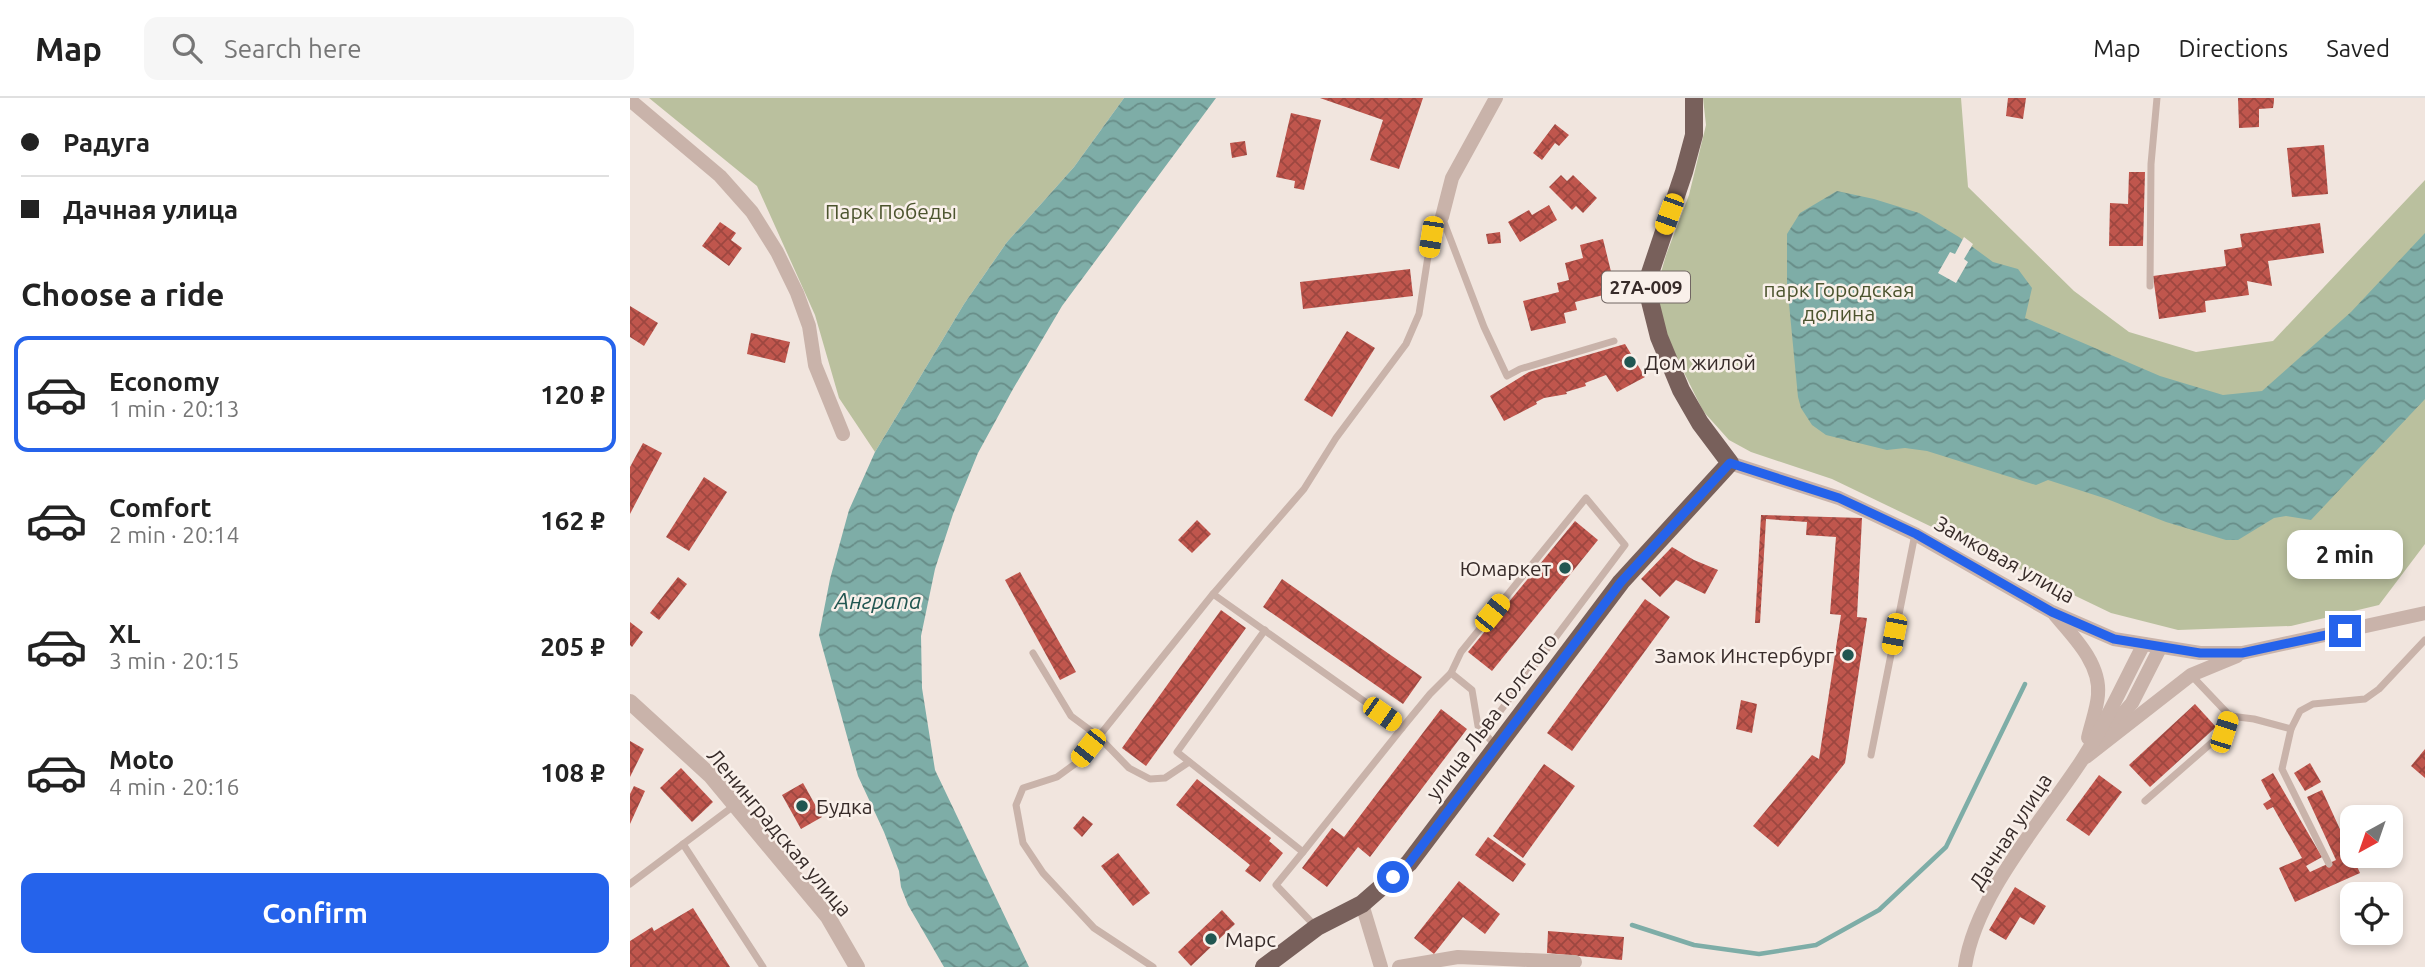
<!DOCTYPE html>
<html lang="en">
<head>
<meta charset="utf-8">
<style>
	:root { --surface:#fff; --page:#f6f6f6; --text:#222; --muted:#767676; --line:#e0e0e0; --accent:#2563eb }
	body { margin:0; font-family:Ubuntu,sans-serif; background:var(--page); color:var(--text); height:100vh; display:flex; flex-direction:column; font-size:26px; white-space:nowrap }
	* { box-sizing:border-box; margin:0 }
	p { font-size:23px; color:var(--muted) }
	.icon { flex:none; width:38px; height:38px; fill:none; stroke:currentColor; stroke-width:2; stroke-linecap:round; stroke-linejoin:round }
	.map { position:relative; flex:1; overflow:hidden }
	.sheet { display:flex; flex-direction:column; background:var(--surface); width:630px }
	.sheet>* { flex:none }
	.hud { display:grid; align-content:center; height:154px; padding:0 21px; background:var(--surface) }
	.needle { width:46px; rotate:220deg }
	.controls { position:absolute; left:1710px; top:707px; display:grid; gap:14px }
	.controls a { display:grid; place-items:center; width:63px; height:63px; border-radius:14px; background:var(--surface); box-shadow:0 4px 10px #0003; font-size:35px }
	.end { position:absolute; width:32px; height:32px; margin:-16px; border:9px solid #2563eb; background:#fff; box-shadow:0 0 0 4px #fff }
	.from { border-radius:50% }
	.bubble { position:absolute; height:49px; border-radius:14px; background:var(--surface); box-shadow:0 4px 10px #0003; font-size:23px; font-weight:600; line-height:49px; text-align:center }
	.car { position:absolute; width:21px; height:42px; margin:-21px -10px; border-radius:9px; box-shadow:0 0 5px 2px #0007; background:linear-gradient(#f5c518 24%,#345 0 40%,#f5c518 0 76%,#345 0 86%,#f5c518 0) }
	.hud b { display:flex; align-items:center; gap:24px; height:66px; font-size:26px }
	.hud b+b { border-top:2px solid var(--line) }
	.hud i { width:18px; height:18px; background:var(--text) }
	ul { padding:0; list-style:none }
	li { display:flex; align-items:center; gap:21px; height:116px; margin:0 14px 10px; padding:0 7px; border:4px solid transparent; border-radius:14px }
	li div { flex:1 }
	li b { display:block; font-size:26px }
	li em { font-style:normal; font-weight:600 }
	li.active { border-color:var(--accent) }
	li>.icon { width:63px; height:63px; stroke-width:1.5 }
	h2 { padding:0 21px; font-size:32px; line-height:84px }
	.primary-button { display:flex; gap:14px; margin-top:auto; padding:14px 21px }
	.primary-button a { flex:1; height:80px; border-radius:14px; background:var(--accent); color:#fff; font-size:28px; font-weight:600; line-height:80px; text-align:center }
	header { display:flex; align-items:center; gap:42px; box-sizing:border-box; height:98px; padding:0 35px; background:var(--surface); border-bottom:2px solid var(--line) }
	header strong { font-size:33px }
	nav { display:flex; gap:38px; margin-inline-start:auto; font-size:24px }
	.search { width:490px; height:63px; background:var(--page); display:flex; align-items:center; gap:18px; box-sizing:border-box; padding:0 24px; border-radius:14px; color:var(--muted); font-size:26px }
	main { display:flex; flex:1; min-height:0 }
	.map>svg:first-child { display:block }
</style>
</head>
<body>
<header>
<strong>Map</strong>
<div class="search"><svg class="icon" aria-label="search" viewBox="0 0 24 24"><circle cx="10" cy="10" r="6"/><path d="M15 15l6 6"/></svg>Search here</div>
<nav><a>Map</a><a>Directions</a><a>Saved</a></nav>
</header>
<main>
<section class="sheet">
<div class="hud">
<b><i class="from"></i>Радуга</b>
<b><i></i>Дачная улица</b>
</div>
<h2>Choose a ride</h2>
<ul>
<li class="active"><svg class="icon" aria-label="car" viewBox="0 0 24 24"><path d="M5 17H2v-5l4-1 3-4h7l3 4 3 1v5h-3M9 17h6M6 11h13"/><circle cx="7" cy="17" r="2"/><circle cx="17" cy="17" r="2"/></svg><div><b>Economy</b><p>1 min · 20:13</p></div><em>120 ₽</em></li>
<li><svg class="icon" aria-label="car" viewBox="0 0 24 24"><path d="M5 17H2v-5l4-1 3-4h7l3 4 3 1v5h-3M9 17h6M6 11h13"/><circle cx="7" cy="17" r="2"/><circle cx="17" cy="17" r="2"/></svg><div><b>Comfort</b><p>2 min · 20:14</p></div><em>162 ₽</em></li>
<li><svg class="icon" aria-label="car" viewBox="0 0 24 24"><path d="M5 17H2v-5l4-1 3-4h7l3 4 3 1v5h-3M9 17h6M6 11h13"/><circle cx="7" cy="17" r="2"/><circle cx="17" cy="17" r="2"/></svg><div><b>XL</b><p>3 min · 20:15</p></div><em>205 ₽</em></li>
<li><svg class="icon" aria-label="car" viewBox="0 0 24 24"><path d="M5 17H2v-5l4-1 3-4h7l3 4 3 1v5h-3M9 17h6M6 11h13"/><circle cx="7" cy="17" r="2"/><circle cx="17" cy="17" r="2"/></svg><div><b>Moto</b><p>4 min · 20:16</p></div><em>108 ₽</em></li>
</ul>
<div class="primary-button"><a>Confirm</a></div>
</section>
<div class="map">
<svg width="1795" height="869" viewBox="0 0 1795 869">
	<defs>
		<pattern id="water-waves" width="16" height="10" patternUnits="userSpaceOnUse" patternTransform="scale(1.75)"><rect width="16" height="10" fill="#7eada7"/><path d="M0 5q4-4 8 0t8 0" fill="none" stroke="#688d88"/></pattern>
		<pattern id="building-cross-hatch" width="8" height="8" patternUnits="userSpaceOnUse" patternTransform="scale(1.75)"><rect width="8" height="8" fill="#c0564d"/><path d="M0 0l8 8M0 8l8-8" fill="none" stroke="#9d4740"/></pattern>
	</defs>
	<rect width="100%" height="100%" fill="#f1e5de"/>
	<!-- green -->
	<g fill="#bac09e">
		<polygon points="19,0 494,0 444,69 377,144 334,206 245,354 209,300 185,217 127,88"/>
		<polygon points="1073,0 1331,0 1338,89 1444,193 1499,234 1566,254 1643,243 1795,82 1795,446 1749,507 1661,528 1548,532 1481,515 1202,381 1121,354 1099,342 1073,313 1037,240 1025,196 1036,157 1059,97 1076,27"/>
	</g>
	<!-- water -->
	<g fill="url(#water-waves)">
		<polygon points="494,0 586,0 432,208 383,291 348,355 323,416 305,471 291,538 292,590 305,672 399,869 314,869 278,807 271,789 269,773 254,734 228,678 189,537 200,481 219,412 245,354 334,206 377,144 444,69"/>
		<polygon points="1207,93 1244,101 1289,115 1329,139 1363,164 1388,171 1402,190 1395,220 1530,278 1593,297 1632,293 1721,214 1795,135 1795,301 1681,422 1656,418 1644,420 1608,442 1596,442 1536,424 1477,401 1418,382 1406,387 1297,353 1275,350 1257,352 1196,337 1182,327 1171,310 1168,299 1157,185 1157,136 1170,115"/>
	</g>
	<!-- pier -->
	<polygon fill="#f1e5de" points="1334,139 1343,146 1334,161 1338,164 1326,185 1308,175 1320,154 1325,156"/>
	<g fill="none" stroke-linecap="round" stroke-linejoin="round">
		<!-- stream -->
		<polyline stroke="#7eada7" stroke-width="4.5" points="1002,827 1064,847 1129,856 1186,847 1249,812 1316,749 1395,586"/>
	</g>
	<!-- building -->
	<g fill="url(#building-cross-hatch)">
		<polygon points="690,0 793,0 769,71 740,62 753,22"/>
		<polygon points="1378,0 1396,0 1393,21 1376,18"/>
		<polygon points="1608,0 1644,0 1644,3 1643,10 1629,11 1629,29 1609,30"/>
		<polygon points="661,15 691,22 674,92 664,90 665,83 646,79"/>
		<polygon points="925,26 939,37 929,48 925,45 912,62 903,55"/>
		<polygon points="615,43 617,57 602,60 600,45"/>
		<polygon points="1694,47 1698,96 1662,99 1657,50"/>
		<polygon points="1499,74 1515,74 1513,148 1479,148 1480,105 1498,106"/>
		<polygon points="931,77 937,83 943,77 967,100 953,115 946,108 942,112 919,89"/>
		<polygon points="919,107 927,122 890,144 878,124 899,112 902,117"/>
		<polygon points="90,124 106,135 101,142 112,150 99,168 72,148"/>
		<polygon points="1690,125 1694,155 1638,163 1642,188 1617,183 1619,197 1575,203 1576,214 1529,221 1523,178 1596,168 1594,152 1612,149 1610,136"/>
		<polygon points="870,134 871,145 858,146 856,136"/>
		<polygon points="973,141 986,194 945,204 947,212 934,215 936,225 901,233 893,203 929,194 927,185 939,182 935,165 953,160 950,147"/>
		<polygon points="780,171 783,198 673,211 670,184"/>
		<polygon points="0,208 28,225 14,248 0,239"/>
		<polygon points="717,233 745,250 702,319 674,302"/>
		<polygon points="121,235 160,244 155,265 117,256"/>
		<polygon points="995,246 1015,279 987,294 976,277 955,285 956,288 936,294 937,296 914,300 906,304 907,306 874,323 860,298 899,274"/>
		<polygon points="13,345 32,355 0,416 0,369"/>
		<polygon points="74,379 97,394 59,453 36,439"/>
		<polygon points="1131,417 1232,420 1227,519 1237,520 1215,665 1148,749 1123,728 1182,657 1189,661 1211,517 1200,516 1206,439 1176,437 1177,424 1136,421 1130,525 1125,525"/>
		<polygon points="567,422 581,436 562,455 548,442"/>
		<polygon points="945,423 968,442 862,573 838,554"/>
		<polygon points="1042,449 1064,462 1088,472 1075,496 1046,482 1030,499 1011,481"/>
		<polygon points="390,474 446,574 430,582 375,482"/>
		<polygon points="48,479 57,486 29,522 20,515"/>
		<polygon points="652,481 792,579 773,606 633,509"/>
		<polygon points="1015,501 1040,519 942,653 917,635"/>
		<polygon points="591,512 616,530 516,668 492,650"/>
		<polygon points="0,524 13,534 2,549 0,547"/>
		<polygon points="1111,602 1127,606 1122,635 1106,631"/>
		<polygon points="1565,606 1586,629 1520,689 1499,667"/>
		<polygon points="811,611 837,631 740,759 728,749 697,789 672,770 702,730 714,739"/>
		<polygon points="0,643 14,651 0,679"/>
		<polygon points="1795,651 1795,680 1781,668"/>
		<polygon points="1680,665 1691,684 1675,693 1664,675"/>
		<polygon points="914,666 945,688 893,760 863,738"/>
		<polygon points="51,670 83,704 62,724 30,690"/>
		<polygon points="1643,675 1692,759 1676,768 1680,774 1706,762 1677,699 1692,692 1730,775 1665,804 1649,770 1672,760 1643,709 1637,712 1633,706 1641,701 1631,682"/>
		<polygon points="1469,677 1492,694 1459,738 1436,722"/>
		<polygon points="567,681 641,740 639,743 653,755 630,784 615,773 620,767 546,707"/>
		<polygon points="173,685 192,719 171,731 152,697"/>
		<polygon points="4,688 15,693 0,726 0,696"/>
		<polygon points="453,718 463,726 452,739 443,730"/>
		<polygon points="858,739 896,766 883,784 845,757"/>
		<polygon points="488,755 520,795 503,808 471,768"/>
		<polygon points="829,783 870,816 855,836 833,819 804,856 784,840"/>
		<polygon points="1385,789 1416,808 1404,827 1390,819 1376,842 1359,832"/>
		<polygon points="63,810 100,869 0,869 0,843 22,829 24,833"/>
		<polygon points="592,812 605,826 561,868 548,854"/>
		<polygon points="918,833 994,839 992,862 917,855"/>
	</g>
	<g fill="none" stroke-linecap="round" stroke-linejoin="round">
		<!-- service -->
		<g stroke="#c9b3aa" stroke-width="7">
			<polyline points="812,119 854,229 877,278 890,271 984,243"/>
			<polyline points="1520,188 1521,66 1527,0"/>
			<polyline points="583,496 772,630 800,596 821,575 842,592 848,628 865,647"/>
			<polyline points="635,532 547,654 673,754 772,630"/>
			<polyline points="403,555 441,618 468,638 499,670 520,681 535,680 559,664"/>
			<polyline points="821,575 831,554 956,400 995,447 853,636"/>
			<polyline points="1561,577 1600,618 1624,621 1661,631"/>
			<polyline points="1241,657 1285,436"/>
			<polyline points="1515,703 1594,634 1600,618"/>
			<polyline points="53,746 133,869"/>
			<polyline points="673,754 646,787 686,829"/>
			<polyline points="1699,766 1652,671 1661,631 1670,613 1683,606 1735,601 1749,591 1795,542"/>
			<polyline points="0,786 105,707"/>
			<polyline points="523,869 464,830 413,775 393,745 386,707 393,690 427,679 449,663 583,496 674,391 706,340 776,246 789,216 801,139 812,119"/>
		</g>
		<!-- minor -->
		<g stroke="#c9b3aa" stroke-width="14">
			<polyline points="0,2 90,78 122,114 147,154 167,195 179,228 185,267 213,336"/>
			<polyline points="812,119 822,80 866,0"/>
			<polyline points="1100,365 1209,400 1285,436 1422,514 1484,541 1570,555 1612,555 1795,515"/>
			<path d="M1425 517C1444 539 1471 566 1468 597 1467 611 1461 626 1458 640"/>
			<polyline points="1474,637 1502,605 1530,550"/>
			<polyline points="1456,659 1561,577 1607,558"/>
			<polyline points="732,806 751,869"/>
			<polyline points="769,869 828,859 945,864"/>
			<path d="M1335 869C1345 798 1411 724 1450 665 1475 628 1493 585 1514 546"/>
		</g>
		<!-- tertiary -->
		<polyline stroke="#c9b3aa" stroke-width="16" points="0,604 80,677 198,819 227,869"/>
		<!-- primary -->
		<polyline stroke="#78605b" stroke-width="18" points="634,869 687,829 732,806 779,765 991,484 1100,365 1070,325 1051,292 1029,239 1016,187 1054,74 1064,37 1064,0"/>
	</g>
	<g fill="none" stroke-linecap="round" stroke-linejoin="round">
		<!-- route -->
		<polyline stroke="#2563eb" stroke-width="9" points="763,779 779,765 991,484 1100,365 1209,400 1286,436 1422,514 1484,541 1570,555 1612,555 1715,533"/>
	</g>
	<!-- markers -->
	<g fill="#215651" stroke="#f9f0ea" stroke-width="2.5">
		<circle cx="1000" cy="264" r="7"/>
		<circle cx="935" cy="470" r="7"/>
		<circle cx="1218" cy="557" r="7"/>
		<circle cx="172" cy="708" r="7"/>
		<circle cx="581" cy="841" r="7"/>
	</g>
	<g text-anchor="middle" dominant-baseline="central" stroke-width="5" stroke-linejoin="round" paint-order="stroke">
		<!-- shield labels -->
		<rect fill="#f9f0ea" stroke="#716663" stroke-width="2" x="972" y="173.5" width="88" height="31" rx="5"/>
		<g font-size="19" font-weight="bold" fill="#372b29">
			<text x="1016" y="189">27А-009</text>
		</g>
		<!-- park labels -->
		<g font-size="21" fill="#4c542e" stroke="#f9f0ea">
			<text x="261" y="113">Парк Победы</text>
			<text x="1209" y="191">парк Городская<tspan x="1209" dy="24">долина</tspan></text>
		</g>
		<!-- poi labels -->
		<g font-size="21" fill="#372b29" stroke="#f9f0ea" text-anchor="start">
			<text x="1014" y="264">Дом жилой</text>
			<text x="921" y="470" text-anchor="end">Юмаркет</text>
			<text x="1204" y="557" text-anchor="end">Замок Инстербург</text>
			<text x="186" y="708">Будка</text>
			<text x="595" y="841">Марс</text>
		</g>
		<!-- street labels -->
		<g font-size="21" fill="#372b29" stroke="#f9f0ea">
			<text transform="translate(1375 461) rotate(29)">Замковая улица</text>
			<text transform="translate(861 618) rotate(-53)">улица Льва Толстого</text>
			<text transform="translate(1380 733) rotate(-57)">Дачная улица</text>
			<text transform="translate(150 734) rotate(50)">Ленинградская улица</text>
		</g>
		<!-- water labels -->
		<g font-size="23" font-style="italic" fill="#215651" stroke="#f9f0ea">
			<text x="248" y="502">Анграпа</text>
		</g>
	</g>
</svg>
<div class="controls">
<a><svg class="needle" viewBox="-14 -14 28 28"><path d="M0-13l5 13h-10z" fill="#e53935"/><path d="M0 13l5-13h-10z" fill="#767676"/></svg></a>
<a><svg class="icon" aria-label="locate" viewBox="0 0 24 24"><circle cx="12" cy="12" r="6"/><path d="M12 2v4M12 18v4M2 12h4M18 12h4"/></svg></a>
</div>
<i class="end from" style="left:763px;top:779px"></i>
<i class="end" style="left:1715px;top:533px"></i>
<div class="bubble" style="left:1657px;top:432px;width:116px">2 min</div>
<i class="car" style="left:1039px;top:116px;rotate:200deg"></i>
<i class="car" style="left:801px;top:139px;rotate:189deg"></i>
<i class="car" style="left:862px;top:515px;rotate:39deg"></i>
<i class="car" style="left:1264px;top:536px;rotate:191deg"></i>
<i class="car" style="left:752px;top:616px;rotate:125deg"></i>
<i class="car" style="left:1594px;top:634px;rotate:18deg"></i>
<i class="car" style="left:458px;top:650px;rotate:218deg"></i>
</div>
</main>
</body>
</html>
